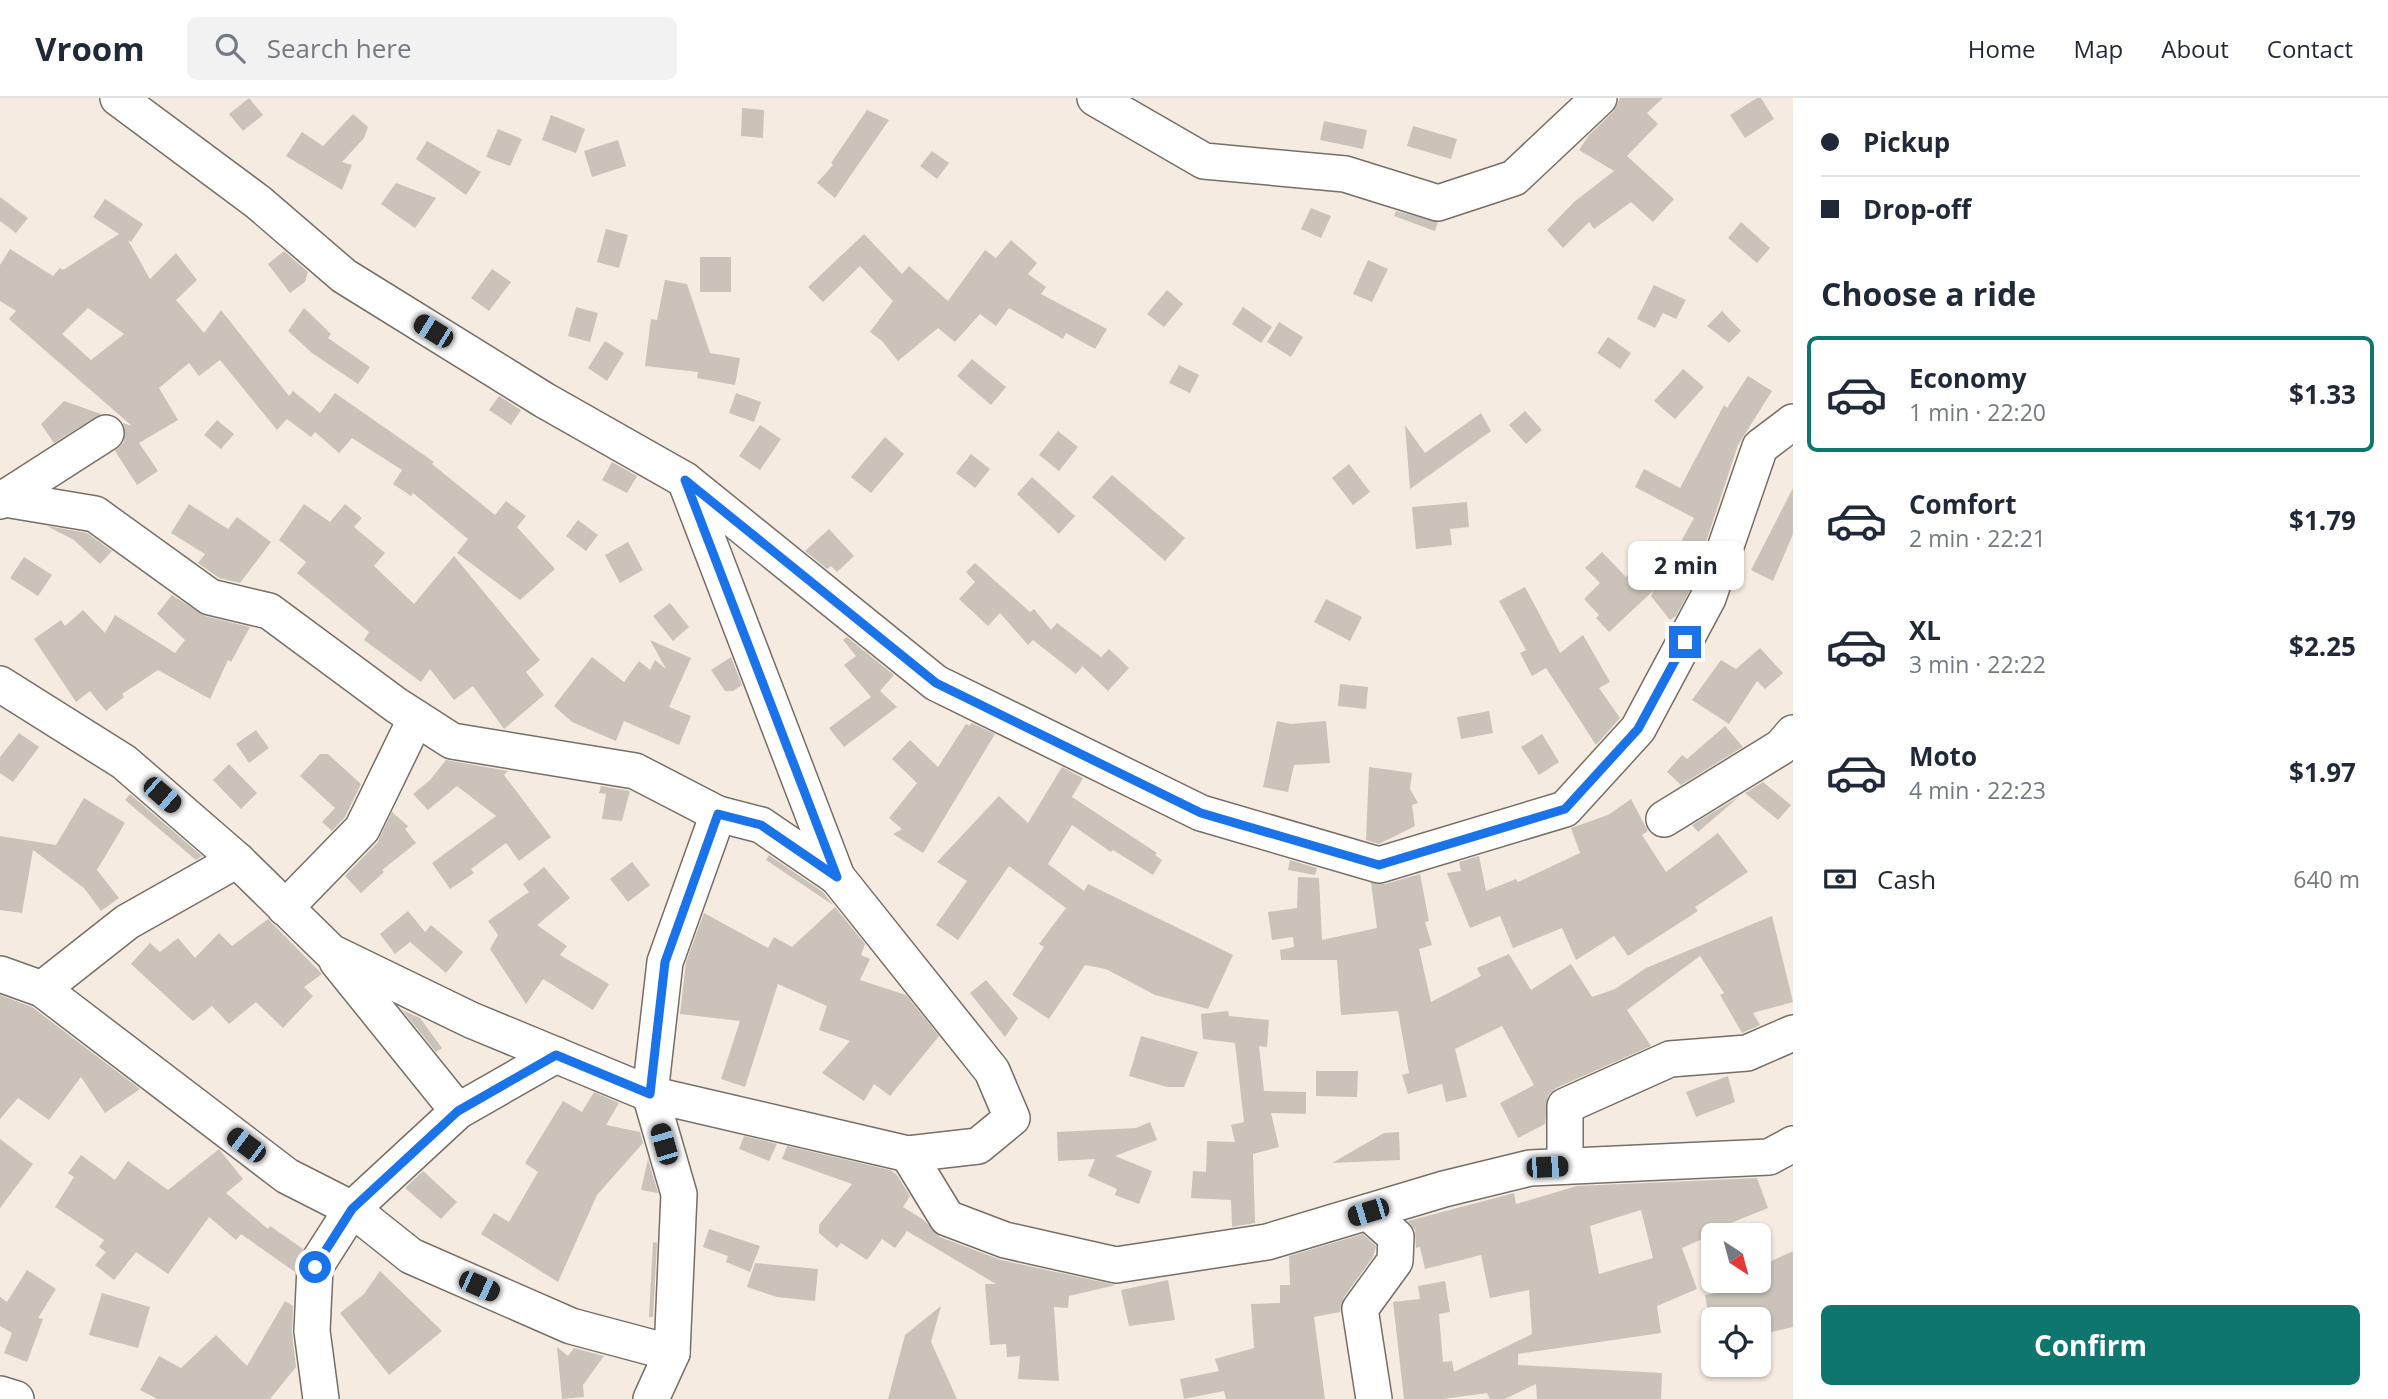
<!DOCTYPE html>
<html lang="en">
<head>
<meta charset="utf-8">
<style>
	:root { --surface:#fff; --page:#f2f2f3; --text:#1f2937; --muted:#747a83; --line:#e0e1e3; --accent:#0f766e }
	body { margin:0; font-family:"Open Sans",sans-serif; background:var(--page); color:var(--text); height:100vh; display:flex; flex-direction:column; font-size:26px; white-space:nowrap }
	* { box-sizing:border-box; margin:0 }
	p { font-size:23px; color:var(--muted) }
	.icon { flex:none; width:38px; height:38px; fill:none; stroke:currentColor; stroke-width:2; stroke-linecap:round; stroke-linejoin:round }
	.map { position:relative; flex:1; overflow:hidden }
	.drawer { display:flex; flex-direction:column; background:var(--surface); width:595px }
	.drawer>* { flex:none }
	.top-card { display:grid; align-content:center; height:154px; padding:0 28px; background:var(--surface) }
	.needle { width:46px; rotate:144deg }
	.controls { position:absolute; left:1701px; top:1125px; display:grid; gap:14px }
	.controls a { display:grid; place-items:center; width:70px; height:70px; border-radius:10px; background:var(--surface); box-shadow:0 2px 5px #0004; font-size:35px }
	.end { position:absolute; width:32px; height:32px; margin:-16px; border:9px solid #1a73e8; background:#fff; box-shadow:0 0 0 4px #fff }
	.from { border-radius:50% }
	.bubble { position:absolute; height:49px; border-radius:10px; background:var(--surface); box-shadow:0 2px 5px #0004; font-size:23px; font-weight:700; line-height:49px; text-align:center }
	.car { position:absolute; width:21px; height:42px; margin:-21px -10px; border-radius:9px; box-shadow:0 0 5px 2px #0007; background:linear-gradient(#222 24%,#8ab4d8 0 40%,#222 0 76%,#8ab4d8 0 86%,#222 0) }
	.top-card b { display:flex; align-items:center; gap:24px; height:66px; font-size:26px }
	.top-card b+b { border-top:2px solid var(--line) }
	.top-card i { width:18px; height:18px; background:var(--text) }
	ul { padding:0; list-style:none }
	li { display:flex; align-items:center; gap:21px; height:116px; margin:0 14px 10px; padding:0 14px; border:4px solid transparent; border-radius:10px }
	li div { flex:1 }
	li b { display:block; font-size:26px }
	li em { font-style:normal; font-weight:700 }
	li.selected { border-color:var(--accent) }
	li>.icon { width:63px; height:63px; stroke-width:1.5 }
	h2 { padding:0 28px; font-size:32px; line-height:84px }
	.pay { display:flex; align-items:center; gap:18px; height:77px; padding:0 28px; font-size:26px }
	.pay p { margin-inline-start:auto }
	.primary-button { display:flex; gap:14px; margin-top:auto; padding:14px 28px }
	.primary-button a { flex:1; height:80px; border-radius:10px; background:var(--accent); color:#fff; font-size:28px; font-weight:700; line-height:80px; text-align:center }
	header { display:flex; align-items:center; gap:42px; box-sizing:border-box; height:98px; padding:0 35px; background:var(--surface); border-bottom:2px solid var(--line) }
	header strong { font-size:33px }
	nav { display:flex; gap:38px; margin-inline-start:auto; font-size:24px }
	.search { width:490px; height:63px; background:var(--page); display:flex; align-items:center; gap:18px; box-sizing:border-box; padding:0 24px; border-radius:10px; color:var(--muted); font-size:26px }
	main { display:flex; flex:1; min-height:0 }
	.map>svg:first-child { display:block }
</style>
</head>
<body>
<header>
<strong>Vroom</strong>
<div class="search"><svg class="icon" aria-label="search" viewBox="0 0 24 24"><circle cx="10" cy="10" r="6"/><path d="M15 15l6 6"/></svg>Search here</div>
<nav><a>Home</a><a>Map</a><a>About</a><a>Contact</a></nav>
</header>
<main>
<div class="map">
<svg width="1793" height="1301" viewBox="0 0 1793 1301">
	<rect width="100%" height="100%" fill="#f5ebe1"/>
	<!-- building -->
	<g fill="#cbc3b9" fill-rule="evenodd">
		<polygon points="249,0 263,17 243,33 229,16"/>
		<polygon points="1620,0 1663,0 1647,15 1658,26 1627,58 1674,101 1653,124 1631,104 1594,131 1589,124 1563,150 1547,132 1574,104 1614,73 1579,52 1589,37 1613,14"/>
		<polygon points="1757,0 1761,0 1774,21 1745,40 1730,17"/>
		<polygon points="742,10 764,12 763,40 741,38"/>
		<polygon points="867,12 889,22 835,100 817,85 833,67 831,65"/>
		<polygon points="353,16 368,29 364,40 342,64 352,67 342,92 286,58 302,34 323,48"/>
		<polygon points="551,17 585,31 576,55 542,42"/>
		<polygon points="1324,23 1367,32 1363,51 1320,42"/>
		<polygon points="1413,28 1457,41 1451,61 1407,48"/>
		<polygon points="498,31 522,41 510,68 486,59"/>
		<polygon points="618,42 626,68 592,79 584,53"/>
		<polygon points="427,43 481,74 466,97 416,61"/>
		<polygon points="932,53 949,65 937,81 920,68"/>
		<polygon points="396,85 436,100 415,130 381,106"/>
		<polygon points="0,99 28,120 16,135 0,123"/>
		<path d="M105 101 143 126 131 144 128 142 150 181 176 155 197 182 176 202 204 235 221 212 289 298 293 293 320 315 335 295 434 364 432 366 495 417 506 403 526 418 517 429 555 471 520 502 457 455 468 441 413 395 411 398 393 386 402 372 352 340 339 355 315 334 311 339 287 321 277 332 220 262 199 278 189 265 159 290 178 322 139 345 158 373 137 387 115 353 124 344 123 325 132 328 9 221 16 213 0 203V167L10 151 53 178 60 170 63 172 119 136 93 119ZM88 210 124 236 91 262 62 236Z"/>
		<polygon points="1311,110 1331,118 1321,140 1301,131"/>
		<polygon points="1396,113 1438,124 1435,133 1394,118"/>
		<polygon points="1741,124 1770,150 1757,165 1728,140"/>
		<polygon points="606,131 628,137 619,170 597,164"/>
		<polygon points="864,136 902,176 909,168 948,203 985,152 996,160 1011,142 1037,165 1028,176 1046,189 1041,196 1107,231 1095,251 1066,235 1063,241 1009,210 996,228 980,216 955,244 938,230 898,263 882,243 870,234 893,203 860,168 823,204 808,189"/>
		<polygon points="284,153 308,174 305,184 290,195 268,166"/>
		<rect x="700" y="159" width="31" height="35"/>
		<polygon points="1368,162 1388,171 1372,204 1353,196"/>
		<polygon points="492,171 511,184 489,213 471,200"/>
		<polygon points="665,182 687,186 710,255 740,260 735,287 697,280 698,274 645,268 651,221 657,222"/>
		<polygon points="1654,187 1686,202 1676,221 1663,215 1655,230 1637,221"/>
		<polygon points="1167,192 1183,206 1164,229 1147,216"/>
		<polygon points="576,209 598,215 590,244 568,238"/>
		<polygon points="1243,209 1272,229 1261,245 1232,226"/>
		<polygon points="304,210 331,236 328,240 370,269 358,286 312,255 288,233"/>
		<polygon points="1722,213 1741,233 1729,245 1707,228"/>
		<polygon points="1279,224 1303,239 1291,259 1267,244"/>
		<polygon points="1608,239 1631,255 1620,271 1597,255"/>
		<polygon points="605,243 624,255 607,283 588,270"/>
		<polygon points="972,261 1006,289 991,307 957,278"/>
		<polygon points="1179,267 1199,277 1190,295 1169,285"/>
		<polygon points="1683,271 1704,289 1675,321 1654,303"/>
		<polygon points="1748,278 1772,293 1738,347 1690,492 1676,518 1670,522 1651,498 1654,492 1609,534 1596,520 1599,517 1584,501 1600,485 1585,470 1602,454 1626,479 1647,462 1661,480 1694,420 1635,389 1644,371 1680,390 1724,307 1727,310"/>
		<polygon points="736,295 761,304 754,324 729,315"/>
		<polygon points="499,298 521,312 511,327 489,312"/>
		<polygon points="64,303 101,316 54,345 41,326"/>
		<polygon points="1525,313 1542,332 1526,346 1509,327"/>
		<polygon points="1481,315 1491,333 1410,391 1405,327 1425,355"/>
		<polygon points="217,322 234,336 221,351 204,337"/>
		<polygon points="760,327 781,341 760,372 739,358"/>
		<polygon points="1058,333 1078,349 1059,373 1039,357"/>
		<polygon points="885,339 904,356 871,395 851,379"/>
		<polygon points="971,356 990,371 975,390 956,375"/>
		<polygon points="612,364 637,378 627,395 602,382"/>
		<polygon points="1349,366 1370,394 1353,407 1332,380"/>
		<polygon points="1112,377 1185,440 1165,463 1092,399"/>
		<polygon points="1032,379 1075,418 1059,436 1017,396"/>
		<polygon points="1793,390 1793,436 1773,483 1751,472"/>
		<polygon points="1467,404 1469,429 1450,431 1452,447 1416,451 1412,409"/>
		<polygon points="189,406 228,431 237,419 271,444 240,485 219,480 198,465 205,456 171,435"/>
		<polygon points="304,406 330,424 345,406 362,420 354,429 385,455 374,468 414,506 454,458 540,562 526,574 544,597 504,631 473,588 454,602 430,571 421,584 364,542 369,534 297,475 306,464 279,442"/>
		<polygon points="578,422 598,437 586,453 566,438"/>
		<polygon points="47,428 87,435 112,453 100,466 74,442"/>
		<polygon points="829,431 854,458 837,474 831,468 827,471 805,453"/>
		<polygon points="628,444 643,472 620,485 605,457"/>
		<polygon points="24,459 52,477 38,498 10,480"/>
		<polygon points="975,465 1030,514 1034,511 1051,532 1057,525 1101,559 1109,551 1129,570 1108,593 1081,567 1082,569 1076,576 1033,542 1028,547 1000,515 988,528 959,501 975,484 966,474"/>
		<polygon points="1525,489 1560,555 1583,537 1610,584 1599,590 1620,620 1596,647 1546,570 1532,578 1520,555 1526,552 1499,503"/>
		<polygon points="172,497 205,518 250,529 231,564 228,562 210,601 158,572 122,596 124,599 106,613 90,593 76,604 34,541 61,522 65,528 83,512 105,535 115,517 175,555 185,542 157,516"/>
		<polygon points="1326,501 1362,519 1350,543 1314,524"/>
		<polygon points="670,505 689,529 673,543 653,518"/>
		<polygon points="847,539 894,577 880,593 897,609 844,649 829,630 871,599 844,567 856,558 843,542"/>
		<polygon points="650,542 691,560 669,609 691,618 679,647 624,623 616,643 572,624 554,608 592,559 624,584 639,563 650,572 655,562 666,571"/>
		<polygon points="1760,550 1783,575 1765,591 1757,583 1729,626 1692,602 1721,562 1736,571"/>
		<polygon points="731,559 742,587 733,593 725,593 711,572"/>
		<polygon points="1340,586 1368,589 1366,611 1338,608"/>
		<polygon points="1489,613 1493,635 1461,641 1457,619"/>
		<polygon points="1277,623 1291,626 1326,623 1330,665 1294,667 1288,694 1263,689"/>
		<polygon points="972,625 995,636 923,755 893,736 902,731 889,720 917,685 892,661 910,642 938,669 966,626 969,628"/>
		<polygon points="1725,628 1743,649 1681,687 1667,674 1682,657 1687,661"/>
		<polygon points="256,632 269,650 249,665 236,646"/>
		<polygon points="19,635 39,649 13,684 0,675 0,659"/>
		<polygon points="1542,636 1559,664 1539,677 1521,649"/>
		<polygon points="320,656 328,656 361,686 345,719 332,733 322,724 335,710 300,678"/>
		<polygon points="446,662 508,673 504,677 551,739 519,763 506,745 471,771 474,775 450,791 432,765 496,718 457,688 428,712 413,696 430,682"/>
		<polygon points="229,666 257,695 241,711 213,682"/>
		<polygon points="1062,669 1083,680 1072,699 1157,755 1155,757 1162,762 1153,777 1113,752 1111,754 1072,727 1048,766 1084,793 1088,786 1233,857 1208,911 1155,897 1106,871 1085,867 1049,921 1012,897 1044,849 1039,846 1066,810 1009,768 958,842 936,827 967,783 937,764 999,698 1028,725"/>
		<polygon points="1369,669 1412,675 1410,691 1418,705 1412,707 1415,728 1379,746 1366,742"/>
		<polygon points="1763,684 1791,707 1778,722 1745,695"/>
		<polygon points="601,688 630,693 622,723 602,721 606,696 599,695"/>
		<polygon points="130,696 202,758 196,762 125,702"/>
		<polygon points="1740,698 1698,734 1692,727"/>
		<polygon points="84,700 125,725 97,772 119,800 101,813 84,790 33,752 22,815 0,812 0,738 56,747"/>
		<polygon points="1631,701 1648,733 1642,737 1666,774 1718,735 1748,774 1695,809 1698,813 1628,858 1614,838 1576,862 1562,830 1513,850 1500,818 1470,830 1447,775 1461,773 1459,764 1479,758 1486,793 1516,781 1518,784 1580,755 1571,730 1608,717"/>
		<polygon points="392,714 408,728 405,731 416,745 382,772 384,774 361,795 345,778 377,745"/>
		<polygon points="769,757 823,794 833,807 766,762"/>
		<polygon points="1290,762 1317,770 1315,777 1288,772"/>
		<polygon points="632,764 650,787 628,804 610,781"/>
		<polygon points="544,769 570,800 537,827 567,848 560,857 609,886 593,912 543,881 526,906 490,851 498,837 488,823 529,794 523,786"/>
		<polygon points="1420,776 1429,823 1425,824 1432,847 1419,851 1431,904 1481,878 1477,870 1509,856 1531,892 1571,866 1592,899 1615,891 1646,870 1772,818 1793,904 1753,915 1760,927 1742,935 1720,897 1724,895 1700,858 1627,912 1651,948 1556,990 1548,998 1545,1026 1518,1040 1500,1005 1534,987 1502,928 1455,951 1467,999 1446,1004 1442,986 1408,996 1402,977 1409,975 1398,913 1341,917 1337,862 1281,862 1280,852 1294,849 1293,839 1272,842 1268,814 1297,810 1298,779 1319,780 1322,842 1377,830 1371,785 1385,786"/>
		<polygon points="835,809 865,846 861,857 870,861 860,882 906,897 939,938 890,998 874,986 864,1003 822,975 850,943 819,932 827,908 778,886 745,989 721,981 740,923 680,916 686,864 704,815 768,850 774,839 792,849"/>
		<polygon points="408,813 425,834 431,827 463,854 446,875 410,844 395,856 380,836"/>
		<polygon points="268,821 322,876 304,889 313,898 283,930 256,904 229,926 212,908 193,923 131,866 150,845 160,854 178,840 195,860 219,835 232,848"/>
		<polygon points="986,882 1018,920 1005,939 970,895"/>
		<polygon points="0,897 32,909 140,991 105,1015 81,979 49,1022 18,1000 0,1021"/>
		<polygon points="402,912 420,920 442,950 436,954"/>
		<polygon points="1228,913 1229,918 1269,922 1267,949 1259,948 1264,993 1306,994 1306,1016 1271,1015 1279,1049 1253,1056 1255,1125 1232,1129 1231,1102 1191,1100 1193,1073 1206,1074 1207,1043 1235,1044 1231,1027 1244,1024 1235,945 1203,941 1201,916"/>
		<polygon points="1141,938 1198,954 1184,989 1167,989 1129,978"/>
		<polygon points="1316,973 1358,973 1357,999 1316,998"/>
		<polygon points="1728,978 1735,1004 1696,1019 1686,994"/>
		<polygon points="594,994 619,1005 606,1027 640,1034 643,1045 597,1097 558,1184 481,1136 494,1115 509,1124 538,1074 525,1065 563,1003 582,1014"/>
		<polygon points="1150,1024 1157,1042 1115,1058 1152,1073 1139,1106 1115,1097 1117,1091 1088,1078 1095,1061 1058,1063 1057,1034 1136,1030"/>
		<polygon points="1399,1034 1400,1062 1332,1065 1384,1035"/>
		<polygon points="744,1038 777,1046 769,1063 739,1051"/>
		<polygon points="0,1041 33,1066 0,1110"/>
		<polygon points="787,1048 890,1072 897,1077 910,1098 903,1109 924,1122 940,1139 1001,1162 1116,1187 1069,1198 1068,1210 1054,1209 1059,1283 1018,1281 1020,1258 1007,1259 1006,1246 990,1247 985,1186 996,1186 907,1133 895,1150 882,1141 867,1162 841,1145 837,1150 819,1135 819,1127 852,1086 782,1061"/>
		<polygon points="219,1051 243,1081 226,1095 268,1131 270,1128 303,1151 295,1174 241,1136 236,1142 209,1119 168,1176 136,1154 114,1182 95,1167 106,1154 99,1149 104,1142 55,1109 74,1079 68,1075 81,1057 115,1082 128,1063 168,1092"/>
		<polygon points="648,1061 658,1095 641,1092"/>
		<polygon points="423,1073 457,1104 441,1121 405,1090"/>
		<path d="M1757 1080 1768 1110 1721 1129 1723 1132 1682 1150 1697 1191 1657 1208 1661 1235 1518 1256V1267L1662 1275 1661 1301H1537L1536 1286 1505 1301H1490L1487 1295 1443 1301H1404L1393 1204 1420 1201 1418 1188 1445 1183 1450 1214 1439 1216 1443 1264 1452 1263 1454 1274 1532 1236 1529 1192 1490 1200 1481 1157 1425 1171 1420 1149 1416 1150 1415 1132 1408 1123 1514 1095 1516 1106 1577 1088ZM1641 1112 1653 1160 1599 1176 1590 1128Z"/>
		<polygon points="709,1131 760,1148 750,1174 726,1164 728,1158 703,1149"/>
		<polygon points="1363,1136 1376,1148 1373,1159 1344,1199 1340,1214 1314,1219 1325,1301 1226,1301 1224,1293 1184,1301 1180,1281 1219,1273 1215,1261 1254,1250 1251,1206 1280,1205 1280,1187 1290,1187 1289,1158"/>
		<polygon points="653,1144 657,1145 653,1219 649,1219"/>
		<polygon points="1793,1153 1793,1229 1759,1237 1759,1222 1709,1222 1705,1197 1742,1191 1739,1183 1759,1183 1759,1169"/>
		<polygon points="755,1165 818,1171 815,1203 777,1199 747,1189"/>
		<polygon points="27,1172 56,1191 38,1220 43,1221 27,1264 4,1255 12,1235 0,1228 0,1199 7,1204"/>
		<polygon points="380,1173 442,1233 389,1277 340,1215 364,1196"/>
		<polygon points="1168,1182 1175,1222 1129,1228 1121,1192"/>
		<polygon points="102,1195 150,1209 138,1250 89,1237"/>
		<polygon points="285,1203 293,1208 292,1235 296,1269 270,1301 157,1301 140,1292 159,1258 181,1270 216,1237 247,1268"/>
		<polygon points="941,1208 931,1244 957,1301 888,1301 905,1237"/>
		<polygon points="557,1249 568,1258 574,1250 604,1258 583,1287 584,1299 562,1301"/>
	</g>
	<g fill="none" stroke-linecap="round" stroke-linejoin="round">
		<defs>
			<g id="minor">
				<polyline points="118,0 258,104 344,178 544,302 685,382 936,585 1201,715 1379,767 1565,711 1638,631 1708,500 1760,349 1793,324"/>
				<polyline points="1095,0 1204,63 1345,76 1438,105 1514,80 1599,0"/>
				<polyline points="5,401 95,416 210,499 269,513 396,607 452,643 635,673 718,716 761,727 837,779"/>
				<polyline points="0,403 106,335"/>
				<polyline points="0,586 124,664 237,762 331,854 471,922 650,996 908,1056 978,1048 1012,1020 992,973 837,779 685,382"/>
				<polyline points="1664,721 1781,649 1793,635"/>
				<polyline points="285,810 362,731 416,620"/>
				<polyline points="337,863 458,1013"/>
				<polyline points="0,876 42,891 287,1078 352,1111 411,1158 571,1228 672,1255"/>
				<polyline points="42,891 127,824 237,762"/>
				<polyline points="908,1056 947,1120 1005,1142 1116,1167 1267,1144 1444,1091 1530,1070 1769,1059 1793,1046"/>
				<polyline points="1565,1068 1565,1008 1670,961 1747,955 1793,935"/>
				<polyline points="1368,1114 1396,1139 1395,1163 1360,1211 1374,1301"/>
				<polyline points="0,1296 16,1301"/>
				<polyline points="321,1301 312,1233 315,1169 352,1111 458,1013 556,957"/>
				<polyline points="651,1301 672,1255 679,1096 650,996 665,864 718,716"/>
			</g>
		</defs>
		<!-- minor casing -->
		<use href="#minor" stroke="#776e66" stroke-width="38"/>
		<!-- minor -->
		<use href="#minor" stroke="#fff" stroke-width="35"/>
	</g>
	<g fill="none" stroke-linecap="round" stroke-linejoin="round">
		<!-- route -->
		<polyline stroke="#1a73e8" stroke-width="9" points="315,1169 352,1111 458,1013 556,957 650,996 665,864 718,716 761,727 837,779 685,382 936,585 1201,715 1379,767 1565,711 1638,631 1685,544"/>
	</g>
</svg>
<div class="controls">
<a><svg class="needle" viewBox="-14 -14 28 28"><path d="M0-13l5 13h-10z" fill="#e53935"/><path d="M0 13l5-13h-10z" fill="#747a83"/></svg></a>
<a><svg class="icon" aria-label="locate" viewBox="0 0 24 24"><circle cx="12" cy="12" r="6"/><path d="M12 2v4M12 18v4M2 12h4M18 12h4"/></svg></a>
</div>
<i class="end from" style="left:315px;top:1169px"></i>
<i class="end" style="left:1685px;top:544px"></i>
<div class="bubble" style="left:1628px;top:443px;width:116px">2 min</div>
<i class="car" style="left:433px;top:233px;rotate:302deg"></i>
<i class="car" style="left:162px;top:697px;rotate:131deg"></i>
<i class="car" style="left:664px;top:1046px;rotate:344deg"></i>
<i class="car" style="left:246px;top:1047px;rotate:307deg"></i>
<i class="car" style="left:1547px;top:1069px;rotate:87deg"></i>
<i class="car" style="left:1368px;top:1114px;rotate:253deg"></i>
<i class="car" style="left:479px;top:1188px;rotate:114deg"></i>
</div>
<section class="drawer">
<div class="top-card">
<b><i class="from"></i>Pickup</b>
<b><i></i>Drop-off</b>
</div>
<h2>Choose a ride</h2>
<ul>
<li class="selected"><svg class="icon" aria-label="car" viewBox="0 0 24 24"><path d="M5 17H2v-5l4-1 3-4h7l3 4 3 1v5h-3M9 17h6M6 11h13"/><circle cx="7" cy="17" r="2"/><circle cx="17" cy="17" r="2"/></svg><div><b>Economy</b><p>1 min · 22:20</p></div><em>$1.33</em></li>
<li><svg class="icon" aria-label="car" viewBox="0 0 24 24"><path d="M5 17H2v-5l4-1 3-4h7l3 4 3 1v5h-3M9 17h6M6 11h13"/><circle cx="7" cy="17" r="2"/><circle cx="17" cy="17" r="2"/></svg><div><b>Comfort</b><p>2 min · 22:21</p></div><em>$1.79</em></li>
<li><svg class="icon" aria-label="car" viewBox="0 0 24 24"><path d="M5 17H2v-5l4-1 3-4h7l3 4 3 1v5h-3M9 17h6M6 11h13"/><circle cx="7" cy="17" r="2"/><circle cx="17" cy="17" r="2"/></svg><div><b>XL</b><p>3 min · 22:22</p></div><em>$2.25</em></li>
<li><svg class="icon" aria-label="car" viewBox="0 0 24 24"><path d="M5 17H2v-5l4-1 3-4h7l3 4 3 1v5h-3M9 17h6M6 11h13"/><circle cx="7" cy="17" r="2"/><circle cx="17" cy="17" r="2"/></svg><div><b>Moto</b><p>4 min · 22:23</p></div><em>$1.97</em></li>
</ul>
<div class="pay"><svg class="icon" aria-label="cash" viewBox="0 0 24 24"><path d="M3 7h18v10H3z"/><circle cx="12" cy="12" r="2"/></svg>Cash<p>640 m</p></div>
<div class="primary-button"><a>Confirm</a></div>
</section>
</main>
</body>
</html>
